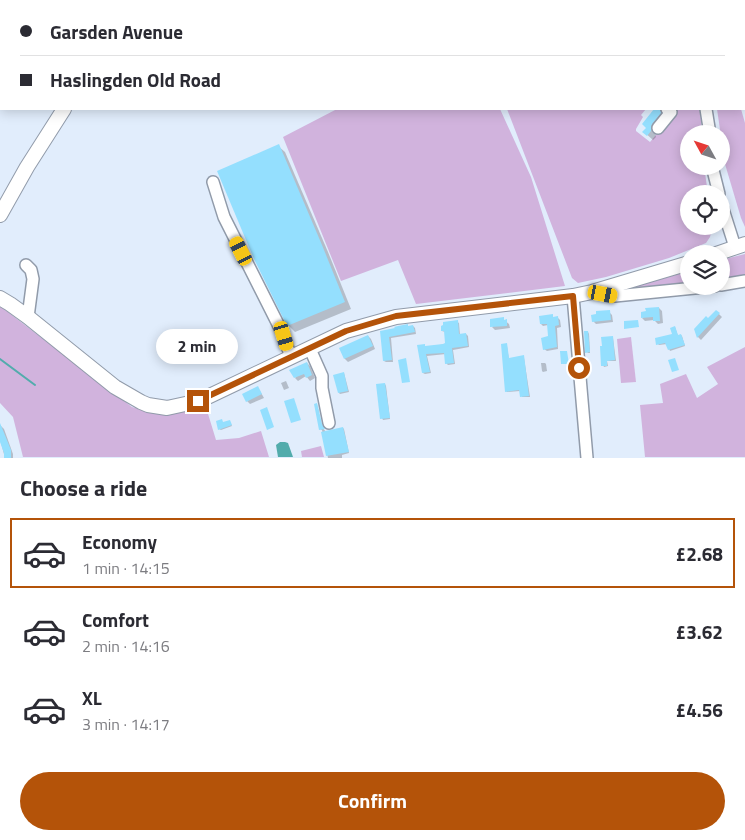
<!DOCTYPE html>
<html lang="en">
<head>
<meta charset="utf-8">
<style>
	:root { --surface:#fff; --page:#f2f2f3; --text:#2b2b33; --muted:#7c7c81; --line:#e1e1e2; --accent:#b45309 }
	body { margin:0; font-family:"Titillium Web",sans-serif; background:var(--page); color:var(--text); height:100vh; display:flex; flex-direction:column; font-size:19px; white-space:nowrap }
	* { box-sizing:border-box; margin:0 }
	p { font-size:16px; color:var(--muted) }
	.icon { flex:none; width:28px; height:28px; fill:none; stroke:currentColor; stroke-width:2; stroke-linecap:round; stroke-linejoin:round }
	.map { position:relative; height:458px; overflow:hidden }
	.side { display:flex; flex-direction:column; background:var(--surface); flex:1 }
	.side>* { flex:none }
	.top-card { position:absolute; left:0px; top:0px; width:745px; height:110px; box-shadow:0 2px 12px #0003; display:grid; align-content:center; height:110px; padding:0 20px; background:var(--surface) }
	.needle { width:32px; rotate:310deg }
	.tools { position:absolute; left:680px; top:125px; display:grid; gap:10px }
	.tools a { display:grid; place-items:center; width:50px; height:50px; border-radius:50%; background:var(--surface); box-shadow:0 2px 12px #0003; font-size:25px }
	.end { position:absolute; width:22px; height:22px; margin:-11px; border:6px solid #b45309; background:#fff; box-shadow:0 0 0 2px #fff }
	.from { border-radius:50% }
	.bubble { position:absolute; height:35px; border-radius:18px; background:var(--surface); box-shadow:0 2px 12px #0003; font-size:16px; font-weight:700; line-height:35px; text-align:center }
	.car { position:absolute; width:15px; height:30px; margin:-15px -8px; border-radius:6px; box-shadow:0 0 4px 1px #0007; background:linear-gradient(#f5c518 24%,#345 0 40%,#f5c518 0 76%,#345 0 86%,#f5c518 0) }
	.top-card b { display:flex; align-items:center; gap:18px; height:48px; font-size:19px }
	.top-card b+b { border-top:1px solid var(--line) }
	.top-card i { width:12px; height:12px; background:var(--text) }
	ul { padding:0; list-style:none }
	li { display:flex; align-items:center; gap:15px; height:70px; margin:0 10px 8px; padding:0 10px; border:2px solid transparent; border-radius:0px }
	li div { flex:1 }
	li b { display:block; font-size:19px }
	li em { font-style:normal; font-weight:700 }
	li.on { border-color:var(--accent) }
	li>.icon { width:45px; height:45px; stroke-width:1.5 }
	h2 { padding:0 20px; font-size:22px; line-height:60px }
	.cta { display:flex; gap:10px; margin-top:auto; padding:10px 20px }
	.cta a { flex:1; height:58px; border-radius:30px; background:var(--accent); color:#fff; font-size:20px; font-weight:700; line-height:58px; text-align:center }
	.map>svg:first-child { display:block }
</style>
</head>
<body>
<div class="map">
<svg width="745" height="458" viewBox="0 0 745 458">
	<rect width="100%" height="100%" fill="#e1edfc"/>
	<!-- green -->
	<g fill="#d1b3dd">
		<polygon points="402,0 636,0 637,1 405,1"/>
		<polygon points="337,109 500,109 531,177 565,286 416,304 398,260 341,281 283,137"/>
		<polygon points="507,109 646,109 641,115 643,117 636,129 636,131 650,142 675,112 673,109 700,109 702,134 689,134 689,166 704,166 708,194 689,194 689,226 713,226 710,237 706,243 669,258 606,277 578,283 572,278"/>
		<polygon points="717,109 741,109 745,123 745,227 741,218 725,164"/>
		<polygon points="745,254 745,277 721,280 721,260"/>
		<polygon points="689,271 689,284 624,290"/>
		<polygon points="0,306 132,407 150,412 175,411 205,404 216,440 239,438 261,431 269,457 23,457 13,417 0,403"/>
		<polygon points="631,337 636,382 621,383 617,339"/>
		<polygon points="745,347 745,457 645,457 640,405 663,403 660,384 686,374 697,398 718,384 707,367"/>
		<polygon points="321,446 324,457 302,457 301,451"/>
	</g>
	<!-- water -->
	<polygon fill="#52acac" points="280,442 285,442 288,443 293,457 278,457 276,445"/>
	<!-- shadow -->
	<g fill="#0003">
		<polygon points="656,109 662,109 665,112 655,133 656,137 653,140 644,132 648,128 644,124"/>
		<polygon points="278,146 285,152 328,252 351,309 295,332 288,325"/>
		<polygon points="659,308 662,311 663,323 658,324 654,320 645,321 642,318"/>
		<polygon points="716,311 722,317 701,340 698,337 696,329 708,320"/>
		<polygon points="609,312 612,315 613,322 596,324 593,321"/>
		<polygon points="552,316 554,318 558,318 560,320 561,327 557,328 558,349 547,351 544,349 549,337 548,325 543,326 541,324"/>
		<polygon points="503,319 509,324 510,328 495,330 492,327"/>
		<polygon points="457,322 459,323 460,335 466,334 468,336 469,347 453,350 455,364 448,365 446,363 446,354 427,356 431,373 425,374 423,373 424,345 426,347 446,344 445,332 442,331"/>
		<polygon points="413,326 415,328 416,334 391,338 393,362 386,362 384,361 381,332"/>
		<polygon points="675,327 678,336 681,335 682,336 685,346 670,351 667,344 659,345 658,344 673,335"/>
		<polygon points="588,332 589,334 590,353 588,353 587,352"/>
		<polygon points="368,336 371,339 375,349 348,362 345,359 341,349"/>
		<polygon points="612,337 613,338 616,361 607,361 608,366 604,367 603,365"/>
		<polygon points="506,345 507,346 509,360 523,357 524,358 530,397 522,397 520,391 507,392 506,391"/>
		<polygon points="307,363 310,366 315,378 310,381 306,376 298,381 295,378"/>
		<polygon points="541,363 545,363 546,364 547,371 543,372 542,371"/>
		<polygon points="344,373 349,392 340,394 339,393"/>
		<polygon points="286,381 289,388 284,390 281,383"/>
		<polygon points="385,384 386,386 390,419 383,420 382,418"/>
		<polygon points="257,388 260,391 264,398 250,404 247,401"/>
		<polygon points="317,404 322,427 326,432 343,428 344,429 349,453 342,455 342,458 328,458 322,430 320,429"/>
		<polygon points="230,422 232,426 221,430 219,429 223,423"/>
		<polygon points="0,425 4,429 13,454 13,458 5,458 0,439"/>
	</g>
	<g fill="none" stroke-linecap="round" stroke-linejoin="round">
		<!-- stream -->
		<polyline stroke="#52acac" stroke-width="2" points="0,359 35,385"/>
	</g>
	<!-- building -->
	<g fill="#94dffe">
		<polygon points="654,109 660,109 661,113 652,124 651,127 651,131 647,136 642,132 646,128 642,124"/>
		<polygon points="279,144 322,245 345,302 287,326 254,259 217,171"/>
		<polygon points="659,307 660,321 653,321 653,317 641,318 641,312 646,311 645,308"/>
		<polygon points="610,310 611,320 592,322 591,315 596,314 596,311"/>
		<polygon points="716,310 720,313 697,338 694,329 706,316 708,318"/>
		<polygon points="553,314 553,317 558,316 559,325 555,326 557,347 543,350 541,338 548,336 547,324 540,324 539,316"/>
		<polygon points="504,317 504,320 507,319 507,326 490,327 490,319"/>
		<polygon points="458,320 459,334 466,333 468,346 452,348 454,363 445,364 444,353 426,354 430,372 422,373 417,345 425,344 425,346 443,344 445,343 444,331 441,331 441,326 443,325 443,322"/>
		<polygon points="638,320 639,327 624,329 624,321"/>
		<polygon points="408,324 408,326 413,325 415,332 389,337 392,360 383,361 380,331 395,328 394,327 398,326"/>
		<polygon points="675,326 678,335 681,334 685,345 668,350 665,343 656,345 655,338 672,334 670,328"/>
		<polygon points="584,331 588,331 590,352 585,353"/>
		<polygon points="368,335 373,346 344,359 339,348"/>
		<polygon points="613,336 615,360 607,361 607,366 601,366 600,346 602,346 601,337"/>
		<polygon points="507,343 509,358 524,355 529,396 520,397 519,390 505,392 501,344"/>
		<polygon points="560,351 567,351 569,364 561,364"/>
		<polygon points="406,358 410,382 402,383 398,360"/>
		<polygon points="675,358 679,370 672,372 668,360"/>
		<polygon points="307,362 312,375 306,378 304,374 294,378 289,370"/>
		<polygon points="344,372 348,391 338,393 333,375"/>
		<polygon points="385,383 390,418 380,419 376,384"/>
		<polygon points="258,386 262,394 246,402 242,394"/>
		<polygon points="294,398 301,420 291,423 284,401"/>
		<polygon points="317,403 322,424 325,429 319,430 314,404"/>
		<polygon points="267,407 274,427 267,430 260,410"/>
		<polygon points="222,419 223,422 230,420 232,425 218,430 216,421"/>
		<polygon points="0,423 11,450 11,458 4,458 4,453 0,442"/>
		<polygon points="343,427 349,452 326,456 321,432"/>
	</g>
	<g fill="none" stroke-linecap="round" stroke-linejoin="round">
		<defs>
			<g id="minor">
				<polyline points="642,0 643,1"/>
				<polyline points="47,1 48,0"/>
				<polyline points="0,72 1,70"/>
				<polyline points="706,109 710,134"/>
				<polyline points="658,128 671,112 667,109"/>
				<polyline points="712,166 719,194"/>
				<polyline points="213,182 224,217 284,336 291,358"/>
				<polyline points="721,203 735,247"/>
				<polyline points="26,265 31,270 33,279 28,317"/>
				<polyline points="721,285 745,281"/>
				<polyline points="593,292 615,296 715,286"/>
				<polyline points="573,296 587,458"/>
				<polyline points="310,349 322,376 322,388 329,423"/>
			</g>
			<g id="major">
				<polyline points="131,1 132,0"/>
				<polyline points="0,215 27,167 64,109"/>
				<polyline points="716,254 745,244"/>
				<polyline points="0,298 10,304 28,317 115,387 141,402 148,405 167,408 199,401 346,331 396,317 573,296 592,292 689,263"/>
			</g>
			<g id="highway">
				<polyline points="710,0 710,1"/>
				<polyline points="724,0 725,1"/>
				<polyline points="744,49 745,52"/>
				<polyline points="744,90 745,93"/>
			</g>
		</defs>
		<!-- minor casing -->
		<use href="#minor" stroke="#919baa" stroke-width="14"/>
		<!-- major casing -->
		<use href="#major" stroke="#919baa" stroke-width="16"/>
		<!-- highway casing -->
		<use href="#highway" stroke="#919baa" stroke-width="19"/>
		<!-- minor -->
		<use href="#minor" stroke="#fff" stroke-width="11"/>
		<!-- major -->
		<use href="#major" stroke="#fff" stroke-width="14"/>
		<!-- highway -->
		<use href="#highway" stroke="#fff" stroke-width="16"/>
	</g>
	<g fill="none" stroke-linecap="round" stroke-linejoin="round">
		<!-- route -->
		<polyline stroke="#b45309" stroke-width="6" points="198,401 346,331 396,316 573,296 579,368"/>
	</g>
</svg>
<div class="tools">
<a><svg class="needle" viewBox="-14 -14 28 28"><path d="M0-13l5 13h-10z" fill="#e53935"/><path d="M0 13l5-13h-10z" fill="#7c7c81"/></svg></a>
<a><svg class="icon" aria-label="locate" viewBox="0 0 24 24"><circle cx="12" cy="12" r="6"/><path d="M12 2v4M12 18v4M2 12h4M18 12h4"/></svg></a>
<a><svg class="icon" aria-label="layers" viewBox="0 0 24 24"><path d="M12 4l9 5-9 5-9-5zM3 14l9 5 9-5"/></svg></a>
</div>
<i class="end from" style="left:579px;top:368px"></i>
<i class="end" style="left:198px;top:401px"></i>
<div class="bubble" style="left:156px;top:329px;width:82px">2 min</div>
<i class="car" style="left:241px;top:251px;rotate:333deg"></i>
<i class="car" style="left:603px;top:294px;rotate:101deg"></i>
<i class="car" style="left:284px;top:336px;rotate:163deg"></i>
<div class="top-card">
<b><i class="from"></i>Garsden Avenue</b>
<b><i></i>Haslingden Old Road</b>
</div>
</div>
<section class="side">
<h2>Choose a ride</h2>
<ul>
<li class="on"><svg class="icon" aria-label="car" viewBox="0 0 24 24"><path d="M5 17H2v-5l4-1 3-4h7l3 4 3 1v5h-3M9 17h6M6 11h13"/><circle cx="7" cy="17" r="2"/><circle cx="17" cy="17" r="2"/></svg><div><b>Economy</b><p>1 min · 14:15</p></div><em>£2.68</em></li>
<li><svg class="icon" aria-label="car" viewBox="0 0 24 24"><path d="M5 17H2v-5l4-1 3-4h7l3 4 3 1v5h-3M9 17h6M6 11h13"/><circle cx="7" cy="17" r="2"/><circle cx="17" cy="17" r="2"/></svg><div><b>Comfort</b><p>2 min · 14:16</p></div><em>£3.62</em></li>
<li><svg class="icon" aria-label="car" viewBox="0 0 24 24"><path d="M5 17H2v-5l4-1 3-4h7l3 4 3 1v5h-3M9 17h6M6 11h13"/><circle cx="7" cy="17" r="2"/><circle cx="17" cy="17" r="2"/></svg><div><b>XL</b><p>3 min · 14:17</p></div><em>£4.56</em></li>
</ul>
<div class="cta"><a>Confirm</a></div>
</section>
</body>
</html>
